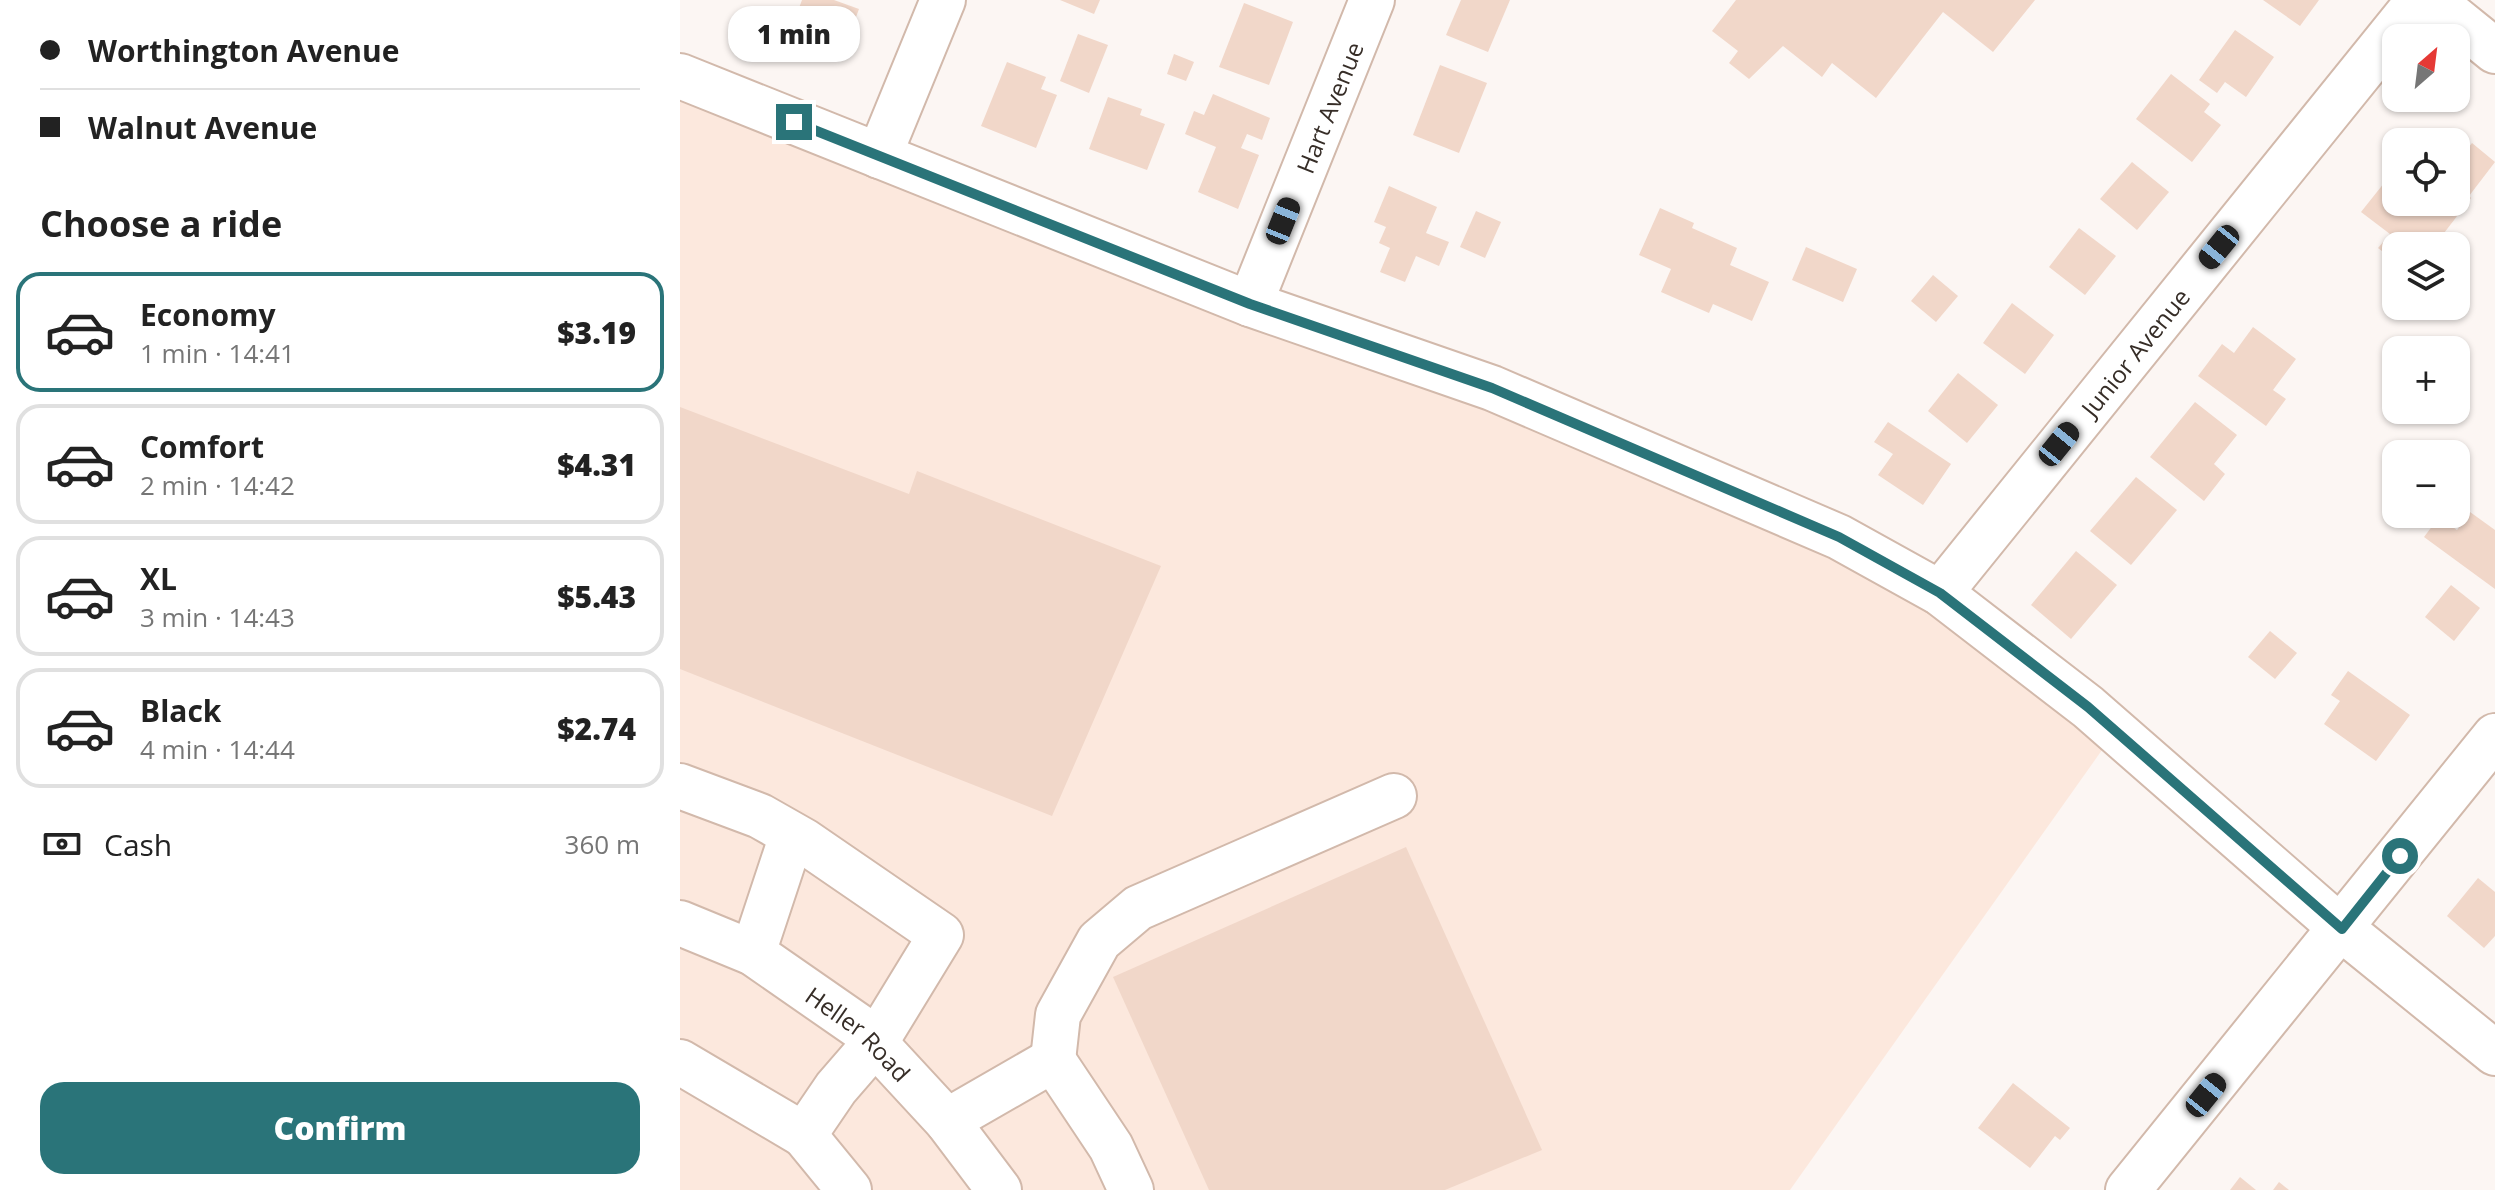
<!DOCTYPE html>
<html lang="en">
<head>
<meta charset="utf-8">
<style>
	:root { --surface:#fff; --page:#f6f6f6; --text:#222; --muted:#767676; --line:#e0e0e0; --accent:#2a7479 }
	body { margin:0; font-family:"Open Sans",sans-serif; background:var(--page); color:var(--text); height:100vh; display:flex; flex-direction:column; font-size:30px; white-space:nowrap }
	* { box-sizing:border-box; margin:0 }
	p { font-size:26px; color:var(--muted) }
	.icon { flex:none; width:44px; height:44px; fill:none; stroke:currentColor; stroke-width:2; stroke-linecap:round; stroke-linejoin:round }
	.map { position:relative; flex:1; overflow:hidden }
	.details { display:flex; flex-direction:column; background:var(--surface); width:680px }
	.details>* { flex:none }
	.guide { display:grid; align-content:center; height:176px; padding:0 40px; background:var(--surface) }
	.needle { width:52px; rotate:28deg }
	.controls { position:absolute; left:1702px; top:24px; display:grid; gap:16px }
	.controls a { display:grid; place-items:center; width:88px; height:88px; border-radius:16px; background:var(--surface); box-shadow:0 2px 6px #0004; font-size:40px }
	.end { position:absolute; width:36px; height:36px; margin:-18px; border:10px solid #2a7479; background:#fff; box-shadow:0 0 0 4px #fff }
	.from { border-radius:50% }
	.bubble { position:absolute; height:56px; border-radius:24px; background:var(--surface); box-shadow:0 2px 6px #0004; font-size:26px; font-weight:800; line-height:56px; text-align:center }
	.car { position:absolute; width:24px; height:48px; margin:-24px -12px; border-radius:10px; box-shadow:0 0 6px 2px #0007; background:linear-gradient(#222 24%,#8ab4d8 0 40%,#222 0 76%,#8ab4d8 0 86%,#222 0) }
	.guide b { display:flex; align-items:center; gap:28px; height:76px; font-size:30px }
	.guide b+b { border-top:2px solid var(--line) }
	.guide i { width:20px; height:20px; background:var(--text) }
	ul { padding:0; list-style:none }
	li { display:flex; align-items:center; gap:24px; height:120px; margin:0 16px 12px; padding:0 24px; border:4px solid var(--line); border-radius:24px }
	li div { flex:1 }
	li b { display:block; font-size:30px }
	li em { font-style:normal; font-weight:800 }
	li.active { border-color:var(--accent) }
	li>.icon { width:72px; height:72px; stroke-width:1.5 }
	h2 { padding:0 40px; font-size:36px; line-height:96px }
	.pay { display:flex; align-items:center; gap:20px; height:88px; padding:0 40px; font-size:30px }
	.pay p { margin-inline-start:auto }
	.cta { display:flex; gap:16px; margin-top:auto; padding:16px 40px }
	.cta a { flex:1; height:92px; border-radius:24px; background:var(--accent); color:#fff; font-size:32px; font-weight:800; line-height:92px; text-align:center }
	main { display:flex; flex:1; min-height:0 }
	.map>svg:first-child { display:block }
</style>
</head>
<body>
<main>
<section class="details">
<div class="guide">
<b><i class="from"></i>Worthington Avenue</b>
<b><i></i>Walnut Avenue</b>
</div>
<h2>Choose a ride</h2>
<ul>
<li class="active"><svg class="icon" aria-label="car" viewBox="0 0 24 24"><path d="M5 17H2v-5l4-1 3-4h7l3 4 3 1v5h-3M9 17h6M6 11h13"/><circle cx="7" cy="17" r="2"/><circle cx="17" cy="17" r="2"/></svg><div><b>Economy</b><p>1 min · 14:41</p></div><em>$3.19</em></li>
<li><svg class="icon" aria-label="car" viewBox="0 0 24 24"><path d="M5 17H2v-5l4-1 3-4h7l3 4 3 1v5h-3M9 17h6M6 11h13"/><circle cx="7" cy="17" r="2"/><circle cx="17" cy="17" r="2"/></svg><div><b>Comfort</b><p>2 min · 14:42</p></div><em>$4.31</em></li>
<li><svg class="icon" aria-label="car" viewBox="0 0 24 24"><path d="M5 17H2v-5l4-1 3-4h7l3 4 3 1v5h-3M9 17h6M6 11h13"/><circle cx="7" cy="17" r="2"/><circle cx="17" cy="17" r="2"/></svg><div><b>XL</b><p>3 min · 14:43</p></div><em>$5.43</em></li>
<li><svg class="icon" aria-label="car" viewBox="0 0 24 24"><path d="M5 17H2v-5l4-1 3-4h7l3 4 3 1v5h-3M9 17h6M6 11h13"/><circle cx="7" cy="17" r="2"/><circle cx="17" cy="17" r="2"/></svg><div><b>Black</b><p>4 min · 14:44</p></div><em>$2.74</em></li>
</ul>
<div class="pay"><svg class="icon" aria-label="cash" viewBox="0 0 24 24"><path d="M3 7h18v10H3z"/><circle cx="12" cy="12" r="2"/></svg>Cash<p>360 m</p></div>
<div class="cta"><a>Confirm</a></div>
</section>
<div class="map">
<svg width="1815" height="1190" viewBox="0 0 1815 1190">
	<rect width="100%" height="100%" fill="#fcf6f3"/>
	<!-- built -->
	<polygon fill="#fce8dd" points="0,77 1223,562 1427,743 1110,1190 0,1190"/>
	<!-- building -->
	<g fill="#f1d7c9">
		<polygon points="122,0 154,0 179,9 164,49 111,29"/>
		<polygon points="380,0 420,0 414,14"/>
		<polygon points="781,0 830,0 808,52 766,35"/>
		<polygon points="1056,0 1355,0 1313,52 1263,12 1196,98 1152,63 1142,77 1103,46 1069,79 1049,63 1058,51 1032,31"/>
		<polygon points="1583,0 1639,0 1620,26"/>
		<polygon points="564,3 613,22 589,85 539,67"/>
		<polygon points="1555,30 1594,57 1566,97 1545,82 1537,93 1519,80"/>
		<polygon points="398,34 428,45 409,93 380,81"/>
		<polygon points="494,54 514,62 506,81 487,74"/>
		<polygon points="327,62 366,77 361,89 377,95 356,148 301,126"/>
		<polygon points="760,65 807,83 779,153 733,135"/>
		<polygon points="1491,74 1530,104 1524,112 1541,125 1512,162 1456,119"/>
		<polygon points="533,94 590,118 582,140 567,134 561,148 579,155 558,209 518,192 536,147 505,134 514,111 524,115"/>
		<polygon points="428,97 462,109 460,115 485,124 467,170 409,149"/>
		<polygon points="1792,143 1815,162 1789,196 1791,198 1754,246 1716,246 1715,261 1698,248 1710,234 1681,212 1716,168 1716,202 1776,202 1776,164"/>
		<polygon points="1452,162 1489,192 1457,230 1420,199"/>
		<polygon points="709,186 757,207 746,233 769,242 759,266 736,256 725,282 700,272 710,248 699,243 706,227 694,222"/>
		<polygon points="980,208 1014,223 1012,228 1057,248 1050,265 1089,282 1072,321 1033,304 1029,313 981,292 991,269 959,255"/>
		<polygon points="796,211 821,222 805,258 780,247"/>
		<polygon points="1399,228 1436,256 1405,295 1369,267"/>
		<polygon points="1126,247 1177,269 1163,302 1112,280"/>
		<polygon points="1253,275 1278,296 1256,322 1231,301"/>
		<polygon points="1332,303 1374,335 1345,374 1303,343"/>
		<polygon points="1573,327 1616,359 1593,390 1606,399 1586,426 1518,376 1542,344 1554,353"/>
		<polygon points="1278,373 1318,405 1287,443 1248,411"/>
		<polygon points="1515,402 1557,435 1534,464 1545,474 1524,501 1470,457"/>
		<polygon points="0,407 229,494 237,471 481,566 372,816 0,669"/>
		<polygon points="1208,422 1271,464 1243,505 1198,475 1213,454 1194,442"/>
		<polygon points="1456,477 1497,510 1451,565 1410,531"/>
		<polygon points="1790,512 1815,530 1815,589 1744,537 1759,517 1777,530"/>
		<polygon points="1396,551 1437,585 1391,639 1351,605"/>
		<polygon points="1771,585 1800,608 1774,641 1745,617"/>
		<polygon points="1590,631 1617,653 1595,679 1568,657"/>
		<polygon points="1668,671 1730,715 1696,761 1644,724 1660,701 1651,695"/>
		<polygon points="726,847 862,1150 765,1190 529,1190 433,977"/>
		<polygon points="1798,878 1815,892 1815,936 1804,948 1767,916"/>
		<polygon points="1333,1083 1390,1128 1380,1140 1375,1136 1350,1168 1298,1128"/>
		<polygon points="1560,1177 1576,1190 1550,1190"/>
		<polygon points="1599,1182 1609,1190 1593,1190"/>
	</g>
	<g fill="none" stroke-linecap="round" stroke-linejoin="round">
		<defs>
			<g id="minor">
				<polyline points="1752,0 1815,51"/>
				<polyline points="0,76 570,304 812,388 1159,537 1260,593 1408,707 1662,929 1815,1053"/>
				<polyline points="199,156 263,0"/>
				<path id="s1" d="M570 304 692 0"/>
				<path id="s2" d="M1260 593 1739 0"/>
				<polyline points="0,786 80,816 124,841 261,935 195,1043 156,1088 124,1135 0,1062"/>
				<path id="s3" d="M0 923 73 953 181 1028 267 1121 319 1190"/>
				<polyline points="73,953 112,835"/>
				<polyline points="373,1060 378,1015 419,941 458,908 714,796"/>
				<polyline points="267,1121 373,1060 431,1147 451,1190"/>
				<polyline points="124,1135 169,1190"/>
				<polyline points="1448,1190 1815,736"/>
			</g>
		</defs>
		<!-- minor casing -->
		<use href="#minor" stroke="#d2b9ab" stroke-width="48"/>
		<!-- minor -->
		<use href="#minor" stroke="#fff" stroke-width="44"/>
	</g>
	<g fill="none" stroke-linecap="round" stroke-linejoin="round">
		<!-- route -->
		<polyline stroke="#2a7479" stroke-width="10" points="114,122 570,304 812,388 1159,537 1260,593 1408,707 1662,929 1720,856"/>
	</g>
	<g text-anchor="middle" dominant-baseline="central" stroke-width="6" stroke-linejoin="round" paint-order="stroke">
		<!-- street labels -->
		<g font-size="24" fill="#362d27" stroke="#fcf6f3">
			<text stroke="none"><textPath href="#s1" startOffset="212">Hart Avenue</textPath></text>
			<text stroke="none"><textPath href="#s2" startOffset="310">Junior Avenue</textPath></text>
			<text stroke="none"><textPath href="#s3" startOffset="212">Heller Road</textPath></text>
		</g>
	</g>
</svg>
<div class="controls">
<a><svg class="needle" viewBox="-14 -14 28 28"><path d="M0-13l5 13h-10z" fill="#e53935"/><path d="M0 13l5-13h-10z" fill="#767676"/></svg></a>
<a><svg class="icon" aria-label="locate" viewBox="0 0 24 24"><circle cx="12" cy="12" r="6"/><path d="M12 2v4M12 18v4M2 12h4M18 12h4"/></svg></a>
<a><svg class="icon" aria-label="layers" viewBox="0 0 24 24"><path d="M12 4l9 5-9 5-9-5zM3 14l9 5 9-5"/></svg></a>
<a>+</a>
<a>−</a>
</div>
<i class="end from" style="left:1720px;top:856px"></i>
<i class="end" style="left:114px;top:122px"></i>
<div class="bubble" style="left:48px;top:6px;width:132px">1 min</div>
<i class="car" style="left:603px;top:221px;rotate:22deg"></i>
<i class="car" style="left:1539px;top:247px;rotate:219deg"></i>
<i class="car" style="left:1379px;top:444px;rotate:39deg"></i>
<i class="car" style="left:1526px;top:1095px;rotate:39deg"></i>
</div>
</main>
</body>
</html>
